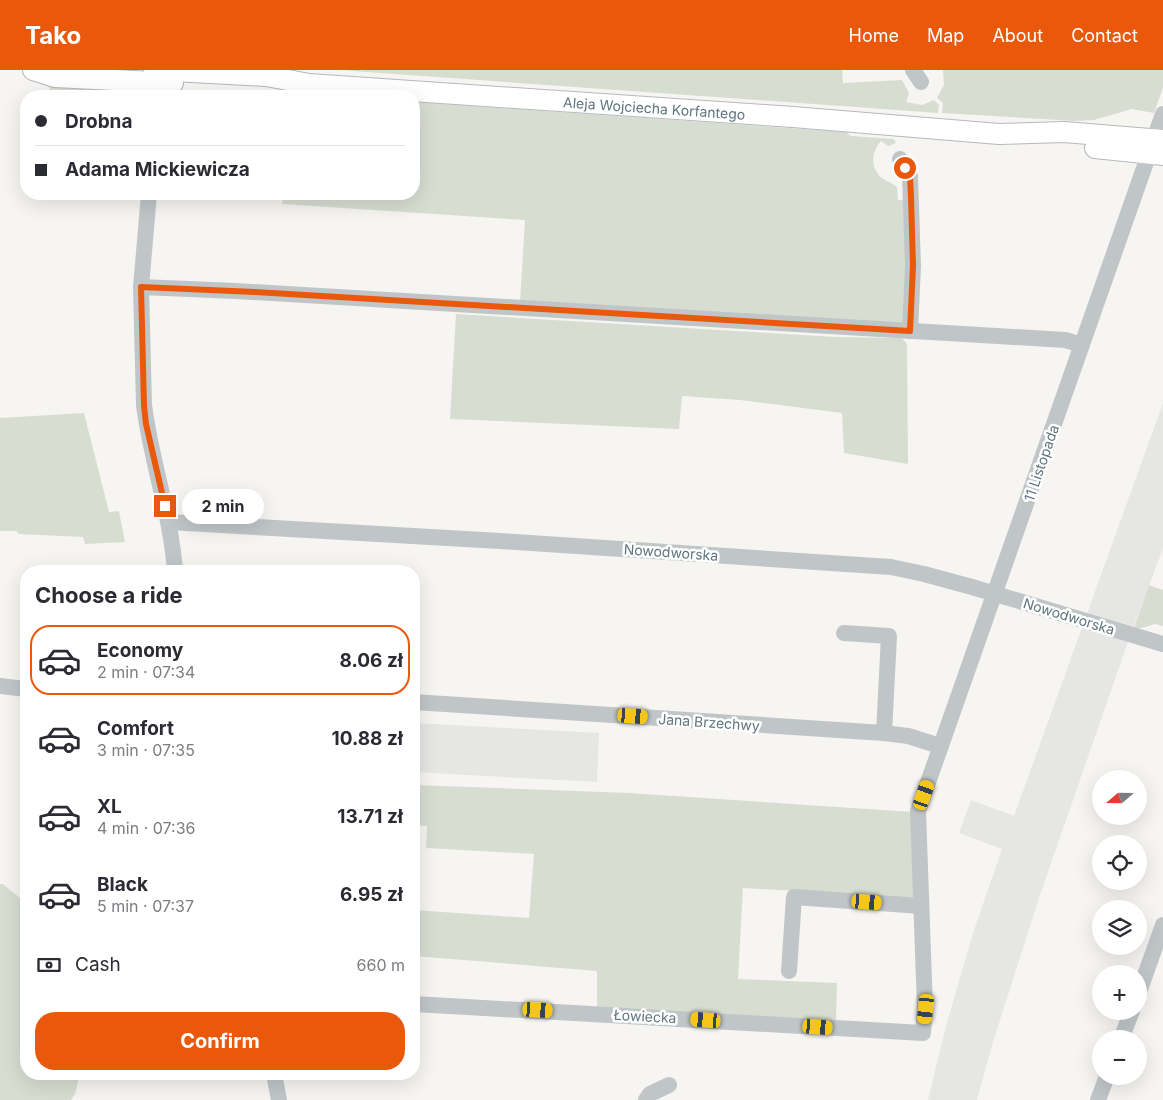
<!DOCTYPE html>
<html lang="en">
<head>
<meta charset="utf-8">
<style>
	:root { --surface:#fff; --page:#f2f2f3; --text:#2b2b33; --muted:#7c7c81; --line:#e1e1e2; --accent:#ea580c }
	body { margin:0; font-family:Inter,sans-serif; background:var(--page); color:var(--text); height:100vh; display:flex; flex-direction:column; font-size:19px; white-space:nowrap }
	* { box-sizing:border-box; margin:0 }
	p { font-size:16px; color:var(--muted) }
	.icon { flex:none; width:28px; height:28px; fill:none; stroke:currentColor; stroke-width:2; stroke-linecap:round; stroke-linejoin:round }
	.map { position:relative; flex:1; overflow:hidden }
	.panel { position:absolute; left:20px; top:495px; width:400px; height:515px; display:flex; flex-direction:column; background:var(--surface); border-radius:20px; box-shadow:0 5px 20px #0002 }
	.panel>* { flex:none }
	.top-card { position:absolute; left:20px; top:20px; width:400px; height:110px; border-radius:20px; box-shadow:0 5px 20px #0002; display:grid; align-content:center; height:110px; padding:0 15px; background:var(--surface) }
	.needle { width:32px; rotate:250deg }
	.controls { position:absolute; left:1092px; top:700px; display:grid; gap:10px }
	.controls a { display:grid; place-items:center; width:55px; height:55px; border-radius:50%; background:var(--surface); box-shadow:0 5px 20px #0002; font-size:25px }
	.end { position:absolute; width:22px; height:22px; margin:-11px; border:6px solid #ea580c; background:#fff; box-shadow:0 0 0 2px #fff }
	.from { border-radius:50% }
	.bubble { position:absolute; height:35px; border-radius:18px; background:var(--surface); box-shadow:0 5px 20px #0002; font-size:16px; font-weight:700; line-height:35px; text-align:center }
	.car { position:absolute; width:15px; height:30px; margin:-15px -8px; border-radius:6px; box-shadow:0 0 4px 1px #0007; background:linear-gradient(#f5c518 24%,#345 0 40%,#f5c518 0 76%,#345 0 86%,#f5c518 0) }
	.top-card b { display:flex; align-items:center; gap:18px; height:48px; font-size:19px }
	.top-card b+b { border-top:1px solid var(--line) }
	.top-card i { width:12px; height:12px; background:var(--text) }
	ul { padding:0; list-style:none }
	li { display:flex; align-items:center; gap:15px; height:70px; margin:0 10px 8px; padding:0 5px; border:2px solid transparent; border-radius:20px }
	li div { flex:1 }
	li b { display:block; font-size:19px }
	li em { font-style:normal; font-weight:700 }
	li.on { border-color:var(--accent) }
	li>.icon { width:45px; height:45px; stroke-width:1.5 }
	h2 { padding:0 15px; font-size:22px; line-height:60px }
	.pay { display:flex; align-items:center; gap:12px; height:55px; padding:0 15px; font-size:19px }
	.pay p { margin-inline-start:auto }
	.cta { display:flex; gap:10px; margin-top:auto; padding:10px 15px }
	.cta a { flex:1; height:58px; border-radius:20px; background:var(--accent); color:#fff; font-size:20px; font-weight:700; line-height:58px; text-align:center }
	header { display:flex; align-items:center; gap:30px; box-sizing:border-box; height:70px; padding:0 25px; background:var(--accent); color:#fff }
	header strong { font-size:24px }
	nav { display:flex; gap:28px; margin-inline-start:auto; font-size:18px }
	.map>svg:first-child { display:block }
</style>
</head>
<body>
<header>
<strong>Tako</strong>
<nav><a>Home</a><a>Map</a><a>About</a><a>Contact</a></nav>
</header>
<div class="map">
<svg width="1163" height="1030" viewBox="0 0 1163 1030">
	<rect width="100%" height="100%" fill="#f6f5f2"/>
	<!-- built -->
	<g fill="#e6e7e5">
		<polygon points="1163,333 1163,478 1129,569 1040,825 993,972 977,1030 928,1030 946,956 973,863 1002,779 959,763 971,730 1014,746"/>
		<polygon points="414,653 599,663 597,712 414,702"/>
	</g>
	<!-- green -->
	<g fill="#d8ddd2">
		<polygon points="339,0 842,0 843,13 902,10 909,23 906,32 922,35 934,30 939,35 938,43"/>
		<polygon points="943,0 1163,0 1163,18 1154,43 1132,39 1094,50 1075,51 942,43 943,33 937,28 944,15"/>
		<polygon points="49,14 137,20 146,26 76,26 50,20"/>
		<path d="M414 32 846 62 851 66 894 69 896 73 888 76 881 71C871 82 870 98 882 108 887 112 893 113 897 117L898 130H906L905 252 899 256 520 233 525 150 282 134 283 124H414Z"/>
		<polygon points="456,244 835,267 902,268 907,274 908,394 844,383 842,343 740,330 682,326 679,359 450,349"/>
		<polygon points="84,343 109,442 119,441 125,472 85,474 83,467 19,464 16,461 0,461 0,348"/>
		<polygon points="1149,515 1163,520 1163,556 1155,554 1138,559 1134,558"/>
		<polygon points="414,715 629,723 913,742 914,828 743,818 738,909 837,913 836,950 597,939 597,901 414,886 414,840 529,848 534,784 426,778 427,756 414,755"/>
		<polygon points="0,814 3,814 26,833 26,1004 80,1004 75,1024 71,1030 0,1030"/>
	</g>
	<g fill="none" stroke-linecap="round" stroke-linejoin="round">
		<defs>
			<g id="major">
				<polyline points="33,0 55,7 173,13"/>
				<path id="s1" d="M154 0 266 6 309 14 793 47 999 64 1064 62 1163 70"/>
				<polyline points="1095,78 1163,85"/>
			</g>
		</defs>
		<!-- major casing -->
		<use href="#major" stroke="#b4babc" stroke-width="22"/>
		<!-- minor -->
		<g stroke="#c0c6c8" stroke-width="16">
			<polyline points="913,0 921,12"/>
			<polyline points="900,89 910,106 913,196 910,261"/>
			<path d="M149 124 141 217 144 335C151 391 171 445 175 501"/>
			<polyline points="141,217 236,221 1065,270 1082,275"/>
			<polyline points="169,452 500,471 891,497 924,504 972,517 1163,574"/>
			<polyline points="844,563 889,566 884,663"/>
			<polyline points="0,616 26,619"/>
			<polyline points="414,632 884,663 908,666 940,676"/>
			<polyline points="789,901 794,827 921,836"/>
			<polyline points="1139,922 1163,855"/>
			<polyline points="414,934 923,963 925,939 918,741 1163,44"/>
			<polyline points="1121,969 1132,941"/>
			<polyline points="274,1004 279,1030"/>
			<polyline points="646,1030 650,1024 669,1015"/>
			<polyline points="1098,1030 1107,1006"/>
		</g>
		<!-- major -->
		<use href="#major" stroke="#fff" stroke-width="20"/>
	</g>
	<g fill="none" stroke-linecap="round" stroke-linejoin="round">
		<!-- route -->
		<polyline stroke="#ea580c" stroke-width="6" points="165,436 146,354 144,336 141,217 255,222 910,261 913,196 911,127 910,106 905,98"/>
	</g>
	<g text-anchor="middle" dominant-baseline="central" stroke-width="5" stroke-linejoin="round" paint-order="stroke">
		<!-- street labels -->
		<g font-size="14" fill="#5f767e" stroke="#fff">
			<text stroke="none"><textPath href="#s1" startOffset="502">Aleja Wojciecha Korfantego</textPath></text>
			<text transform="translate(1041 393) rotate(-71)">11 Listopada</text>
			<text transform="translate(671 482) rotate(4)">Nowodworska</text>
			<text transform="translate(1069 546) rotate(17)">Nowodworska</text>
			<text transform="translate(709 652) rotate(4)">Jana Brzechwy</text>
			<text transform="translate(645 946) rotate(3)">Łowiecka</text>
		</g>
	</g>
</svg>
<div class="controls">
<a><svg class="needle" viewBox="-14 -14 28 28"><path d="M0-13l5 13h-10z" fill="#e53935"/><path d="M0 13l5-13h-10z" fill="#7c7c81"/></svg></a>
<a><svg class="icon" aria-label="locate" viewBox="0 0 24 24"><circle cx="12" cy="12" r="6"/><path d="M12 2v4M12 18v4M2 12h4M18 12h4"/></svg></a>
<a><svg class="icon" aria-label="layers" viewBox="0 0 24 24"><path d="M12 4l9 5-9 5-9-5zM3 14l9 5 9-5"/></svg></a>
<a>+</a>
<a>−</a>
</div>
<i class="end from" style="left:905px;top:98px"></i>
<i class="end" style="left:165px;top:436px"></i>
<div class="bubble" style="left:182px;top:419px;width:82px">2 min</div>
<i class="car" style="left:633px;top:646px;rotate:94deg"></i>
<i class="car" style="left:924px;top:725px;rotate:19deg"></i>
<i class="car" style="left:867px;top:832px;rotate:94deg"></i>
<i class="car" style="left:926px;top:939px;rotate:186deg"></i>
<i class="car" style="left:538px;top:940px;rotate:93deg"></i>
<i class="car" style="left:706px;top:950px;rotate:274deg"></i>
<i class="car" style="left:818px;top:957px;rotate:94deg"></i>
<div class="top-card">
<b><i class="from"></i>Drobna</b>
<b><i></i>Adama Mickiewicza</b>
</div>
<section class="panel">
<h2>Choose a ride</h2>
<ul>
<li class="on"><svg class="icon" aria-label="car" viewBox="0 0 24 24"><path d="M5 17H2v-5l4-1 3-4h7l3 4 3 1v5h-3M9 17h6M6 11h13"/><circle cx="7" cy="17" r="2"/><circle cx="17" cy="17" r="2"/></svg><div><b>Economy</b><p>2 min · 07:34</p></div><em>8.06 zł</em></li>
<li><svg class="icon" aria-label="car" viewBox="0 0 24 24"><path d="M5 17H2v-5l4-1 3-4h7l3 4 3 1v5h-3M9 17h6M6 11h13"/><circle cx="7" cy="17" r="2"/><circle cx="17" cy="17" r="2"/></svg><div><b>Comfort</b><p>3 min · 07:35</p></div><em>10.88 zł</em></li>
<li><svg class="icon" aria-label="car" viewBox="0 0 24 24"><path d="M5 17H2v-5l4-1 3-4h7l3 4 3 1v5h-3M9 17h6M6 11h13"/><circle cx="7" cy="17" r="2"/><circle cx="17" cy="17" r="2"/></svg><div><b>XL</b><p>4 min · 07:36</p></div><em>13.71 zł</em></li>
<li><svg class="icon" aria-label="car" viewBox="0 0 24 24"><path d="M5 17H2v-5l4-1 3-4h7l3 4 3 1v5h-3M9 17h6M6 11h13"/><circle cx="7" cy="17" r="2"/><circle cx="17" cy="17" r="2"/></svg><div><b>Black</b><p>5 min · 07:37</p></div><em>6.95 zł</em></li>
</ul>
<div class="pay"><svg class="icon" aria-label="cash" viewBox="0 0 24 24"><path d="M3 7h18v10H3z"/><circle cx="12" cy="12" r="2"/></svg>Cash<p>660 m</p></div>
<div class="cta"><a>Confirm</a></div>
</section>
</div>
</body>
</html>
